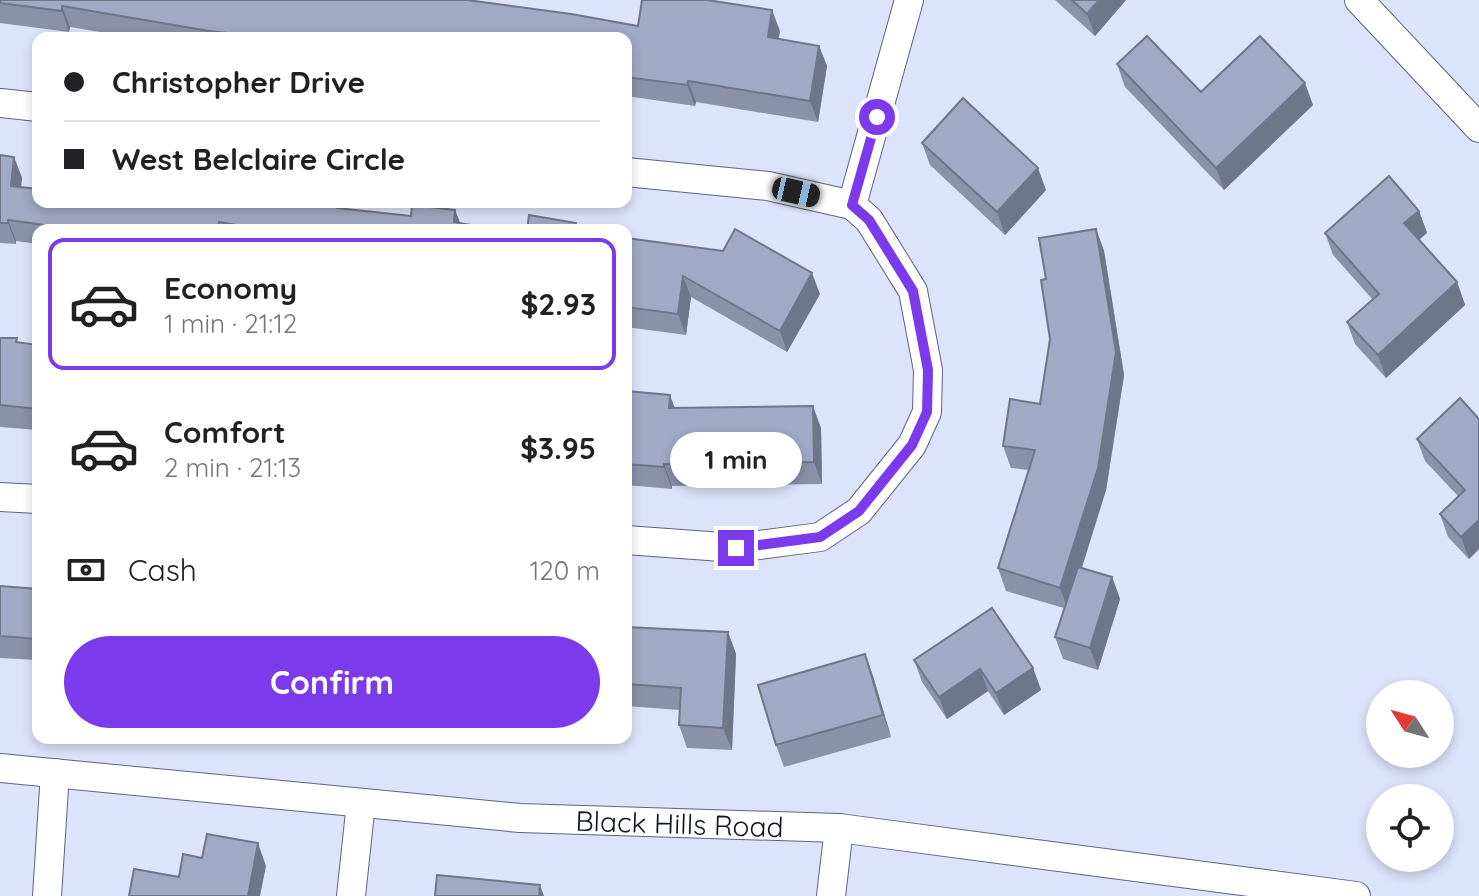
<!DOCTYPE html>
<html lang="en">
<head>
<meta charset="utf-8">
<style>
	:root { --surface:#fff; --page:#f6f6f6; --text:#202124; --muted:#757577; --line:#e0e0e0; --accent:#7c3aed }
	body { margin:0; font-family:Quicksand,sans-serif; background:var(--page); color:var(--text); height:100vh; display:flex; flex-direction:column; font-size:30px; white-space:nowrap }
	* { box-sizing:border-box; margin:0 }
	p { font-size:26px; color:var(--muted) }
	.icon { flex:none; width:44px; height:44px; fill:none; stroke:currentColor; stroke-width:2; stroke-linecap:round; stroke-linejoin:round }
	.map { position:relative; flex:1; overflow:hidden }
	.drawer { position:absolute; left:32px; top:224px; width:600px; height:520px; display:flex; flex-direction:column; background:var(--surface); border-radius:16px; box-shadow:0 4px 12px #0003 }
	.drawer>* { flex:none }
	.top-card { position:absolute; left:32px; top:32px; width:600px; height:176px; border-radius:16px; box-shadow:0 4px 12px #0003; display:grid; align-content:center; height:176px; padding:0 32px; background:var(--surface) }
	.needle { width:52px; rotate:306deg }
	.buttons { position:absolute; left:1366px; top:680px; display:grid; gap:16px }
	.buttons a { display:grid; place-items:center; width:88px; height:88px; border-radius:50%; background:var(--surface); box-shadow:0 4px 12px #0003; font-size:40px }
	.end { position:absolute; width:36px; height:36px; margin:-18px; border:10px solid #7c3aed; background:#fff; box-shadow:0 0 0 4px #fff }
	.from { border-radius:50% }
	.bubble { position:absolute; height:56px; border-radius:28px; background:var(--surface); box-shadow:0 4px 12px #0003; font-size:26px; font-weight:800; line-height:56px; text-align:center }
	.car { position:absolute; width:24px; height:48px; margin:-24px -12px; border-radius:10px; box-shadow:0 0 6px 2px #0007; background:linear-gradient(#222 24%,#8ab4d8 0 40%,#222 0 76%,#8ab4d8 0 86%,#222 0) }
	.top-card b { display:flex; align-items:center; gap:28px; height:76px; font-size:30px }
	.top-card b+b { border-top:2px solid var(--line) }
	.top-card i { width:20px; height:20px; background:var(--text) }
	ul { padding:14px 0 0; list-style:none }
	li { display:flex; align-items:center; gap:24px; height:132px; margin:0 16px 12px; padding:0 16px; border:4px solid transparent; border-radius:16px }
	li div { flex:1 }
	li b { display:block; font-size:30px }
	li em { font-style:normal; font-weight:800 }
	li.current { border-color:var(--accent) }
	li>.icon { width:72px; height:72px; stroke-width:1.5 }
	.pay { display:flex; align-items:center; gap:20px; height:88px; padding:0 32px; font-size:30px }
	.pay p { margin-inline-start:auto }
	.action { display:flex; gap:16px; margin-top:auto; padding:16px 32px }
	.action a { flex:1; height:92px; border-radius:48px; background:var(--accent); color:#fff; font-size:32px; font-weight:800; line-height:92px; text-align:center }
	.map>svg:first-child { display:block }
</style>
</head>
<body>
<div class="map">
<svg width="1479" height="896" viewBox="0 0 1479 896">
	<rect width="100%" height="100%" fill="#dce3fb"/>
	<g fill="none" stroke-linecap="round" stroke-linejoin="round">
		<defs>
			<g id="street">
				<polyline points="1359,0 1479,128"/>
				<polyline points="0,103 38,107"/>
				<polyline points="626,172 768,186 852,205 869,220 913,291 928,370 927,412 912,445 859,511 820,537 736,548 626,540"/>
				<polyline points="852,205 909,0"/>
				<polyline points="0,497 38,499"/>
				<path id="s1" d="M0 768 520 818 839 828 1356 896"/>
				<polyline points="47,896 55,773"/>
				<polyline points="351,896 361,803"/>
				<polyline points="831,896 839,828"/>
			</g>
		</defs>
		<!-- street casing -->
		<use href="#street" stroke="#5d647e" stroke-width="30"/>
		<!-- street -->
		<use href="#street" stroke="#fff" stroke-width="28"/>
	</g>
	<!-- wall -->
	<g fill="#8a91a9">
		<polygon points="0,0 780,31 778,39 819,46 827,66 818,122 696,102 695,106 626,96 626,38 136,38 70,27 69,32 0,23"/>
		<polygon points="1055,0 1126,0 1095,36"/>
		<polygon points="1117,64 1201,92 1313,105 1224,190 1125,87"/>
		<polygon points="922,143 1046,190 1005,235 930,165"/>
		<polygon points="0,155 14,157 22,178 21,187 38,202 339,202 342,208 411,216 455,210 460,223 499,230 38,230 38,244 16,241 16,244 0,243"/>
		<polygon points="1419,211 1427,233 1419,240 1457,282 1465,305 1386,378 1355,344 1347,322 1373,300 1333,255 1325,233"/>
		<polygon points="1096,229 1104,251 1124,375 1106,490 1082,568 1112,577 1120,599 1098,670 1063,659 1055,637 1064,608 1006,591 998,568 1029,470 1011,468 1003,446 1040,404 1050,339 1046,279"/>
		<polygon points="626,238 820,294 787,352 691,297 686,335 626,327"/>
		<polygon points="0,338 18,343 38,345 38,430 0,427"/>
		<polygon points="626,391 675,408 821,428 822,484 672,486 672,489 626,485"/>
		<polygon points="1479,419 1479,549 1469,559 1448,537 1440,514 1458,496 1425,461 1417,439"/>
		<polygon points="0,586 38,589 38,660 0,658"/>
		<polygon points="626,627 728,632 736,654 732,750 687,748 679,725 680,710 626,706"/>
		<polygon points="914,660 1033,668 1041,690 1004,715 988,691 947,719 922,682"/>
		<polygon points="873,676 891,737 784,767 776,745"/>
	</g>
	<!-- shaded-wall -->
	<g fill="#70768a">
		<polygon points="1099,0 1126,0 1095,36 1087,14"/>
		<polygon points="62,6 70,27 69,32 62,11"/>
		<polygon points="772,10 780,31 775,58 768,37"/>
		<polygon points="819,46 827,66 818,122 810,101"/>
		<polygon points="688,81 696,102 695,106 687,85"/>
		<polygon points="1305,83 1313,105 1224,190 1216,168"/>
		<polygon points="14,157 22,178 19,206 11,186"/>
		<polygon points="1038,168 1046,190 1005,235 997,212"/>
		<polygon points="455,210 463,230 454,222"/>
		<polygon points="1419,211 1427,233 1412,245 1404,223"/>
		<polygon points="8,220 16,241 16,244 8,223"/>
		<polygon points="1096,229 1104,251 1124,375 1106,490 1068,610 1060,588"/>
		<polygon points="812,273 820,294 787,352 780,331"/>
		<polygon points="683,276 691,297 686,335 678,314"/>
		<polygon points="1457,282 1465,305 1386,378 1378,355"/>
		<polygon points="670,395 678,417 669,408"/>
		<polygon points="813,406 821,428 822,484 814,462"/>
		<polygon points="664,464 672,486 672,489 664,467"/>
		<polygon points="1479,520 1479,549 1469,559 1461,537"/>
		<polygon points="1112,577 1120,599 1098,670 1090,648"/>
		<polygon points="728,632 736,654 732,750 723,728"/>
		<polygon points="865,654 873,676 891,737 883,715"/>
		<polygon points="1033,668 1041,690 1004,715 996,693"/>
		<polygon points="980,669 988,691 947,719 939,697"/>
		<polygon points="258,843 266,866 260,896 248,896"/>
		<polygon points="540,885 544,896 539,896"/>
	</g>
	<!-- building -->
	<g fill="#a0a9c5" stroke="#70768a" stroke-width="2">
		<polygon points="0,0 467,0 571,14 638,26 642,0 707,0 772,10 768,37 819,46 810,101 688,81 687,85 626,77 626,38 315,38 303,36 303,38 276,38 209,31 62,6 62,11 0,3"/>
		<polygon points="1072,0 1099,0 1087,14"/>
		<polygon points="1147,36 1201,92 1260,36 1305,83 1216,168 1117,64"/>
		<polygon points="963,98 1038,168 997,212 922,143"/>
		<polygon points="0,155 14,157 11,186 38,189 38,202 338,202 337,208 411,216 412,205 455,210 454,222 499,230 265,230 219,222 218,230 107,229 107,230 80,230 8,220 8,223 0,223"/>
		<polygon points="1389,176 1419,211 1404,223 1457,282 1378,355 1347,322 1379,294 1325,233"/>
		<polygon points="529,215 576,223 574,230 527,230"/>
		<polygon points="735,229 812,273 780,331 683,276 678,314 626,307 626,238 723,251"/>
		<polygon points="1096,229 1116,352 1098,468 1060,588 998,568 1035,450 1003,446 1010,399 1040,404 1050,339 1041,280 1046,279 1039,238"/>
		<polygon points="0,338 17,338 16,342 38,345 38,409 0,405"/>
		<polygon points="626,391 670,395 669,408 813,406 814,462 664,464 664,467 626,464"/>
		<polygon points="1460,398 1479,419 1479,520 1461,537 1440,514 1465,490 1417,439"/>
		<polygon points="1078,567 1112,577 1090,648 1055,637"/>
		<polygon points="0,586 38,589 38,639 0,636"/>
		<polygon points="992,608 1033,668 996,693 980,669 939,697 914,660"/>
		<polygon points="626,627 728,632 723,728 679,725 681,688 626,684"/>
		<polygon points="865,654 883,715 776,745 758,685"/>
		<polygon points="207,834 258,843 248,896 129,896 134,869 179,877 183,854 202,858"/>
		<polygon points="437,875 540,885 539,896 435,896"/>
	</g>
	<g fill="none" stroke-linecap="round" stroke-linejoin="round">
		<!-- route -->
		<polyline stroke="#7c3aed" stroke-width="10" points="736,548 820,537 859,511 912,445 927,412 928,370 913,291 869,220 852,205 877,117"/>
	</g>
	<g text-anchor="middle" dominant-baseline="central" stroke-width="7" stroke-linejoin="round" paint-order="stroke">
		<!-- street labels -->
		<g font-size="28" fill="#11141e" stroke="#edf0fc">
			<text stroke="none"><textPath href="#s1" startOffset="682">Black Hills Road</textPath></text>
		</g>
	</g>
</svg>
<div class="buttons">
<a><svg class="needle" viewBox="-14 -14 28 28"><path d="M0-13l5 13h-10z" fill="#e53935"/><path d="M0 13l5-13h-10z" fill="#757577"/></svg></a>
<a><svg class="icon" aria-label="locate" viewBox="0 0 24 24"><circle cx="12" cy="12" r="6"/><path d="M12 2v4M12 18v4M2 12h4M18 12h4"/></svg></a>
</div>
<i class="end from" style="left:877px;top:117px"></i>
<i class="end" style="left:736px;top:548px"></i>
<div class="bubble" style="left:670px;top:432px;width:132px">1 min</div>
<i class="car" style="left:796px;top:192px;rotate:103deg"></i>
<div class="top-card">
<b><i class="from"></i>Christopher Drive</b>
<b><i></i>West Belclaire Circle</b>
</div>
<section class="drawer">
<ul>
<li class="current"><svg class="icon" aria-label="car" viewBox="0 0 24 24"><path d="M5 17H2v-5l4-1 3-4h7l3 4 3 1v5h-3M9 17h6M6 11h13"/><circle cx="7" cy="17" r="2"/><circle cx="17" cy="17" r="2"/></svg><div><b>Economy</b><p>1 min · 21:12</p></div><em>$2.93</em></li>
<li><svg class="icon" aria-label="car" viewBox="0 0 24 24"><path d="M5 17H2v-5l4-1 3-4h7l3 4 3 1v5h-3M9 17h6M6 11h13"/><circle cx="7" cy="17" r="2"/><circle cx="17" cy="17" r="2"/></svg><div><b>Comfort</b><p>2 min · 21:13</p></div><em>$3.95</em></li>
</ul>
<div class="pay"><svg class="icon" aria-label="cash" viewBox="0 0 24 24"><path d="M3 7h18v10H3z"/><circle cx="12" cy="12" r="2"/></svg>Cash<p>120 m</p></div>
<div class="action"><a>Confirm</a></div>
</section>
</div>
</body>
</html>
